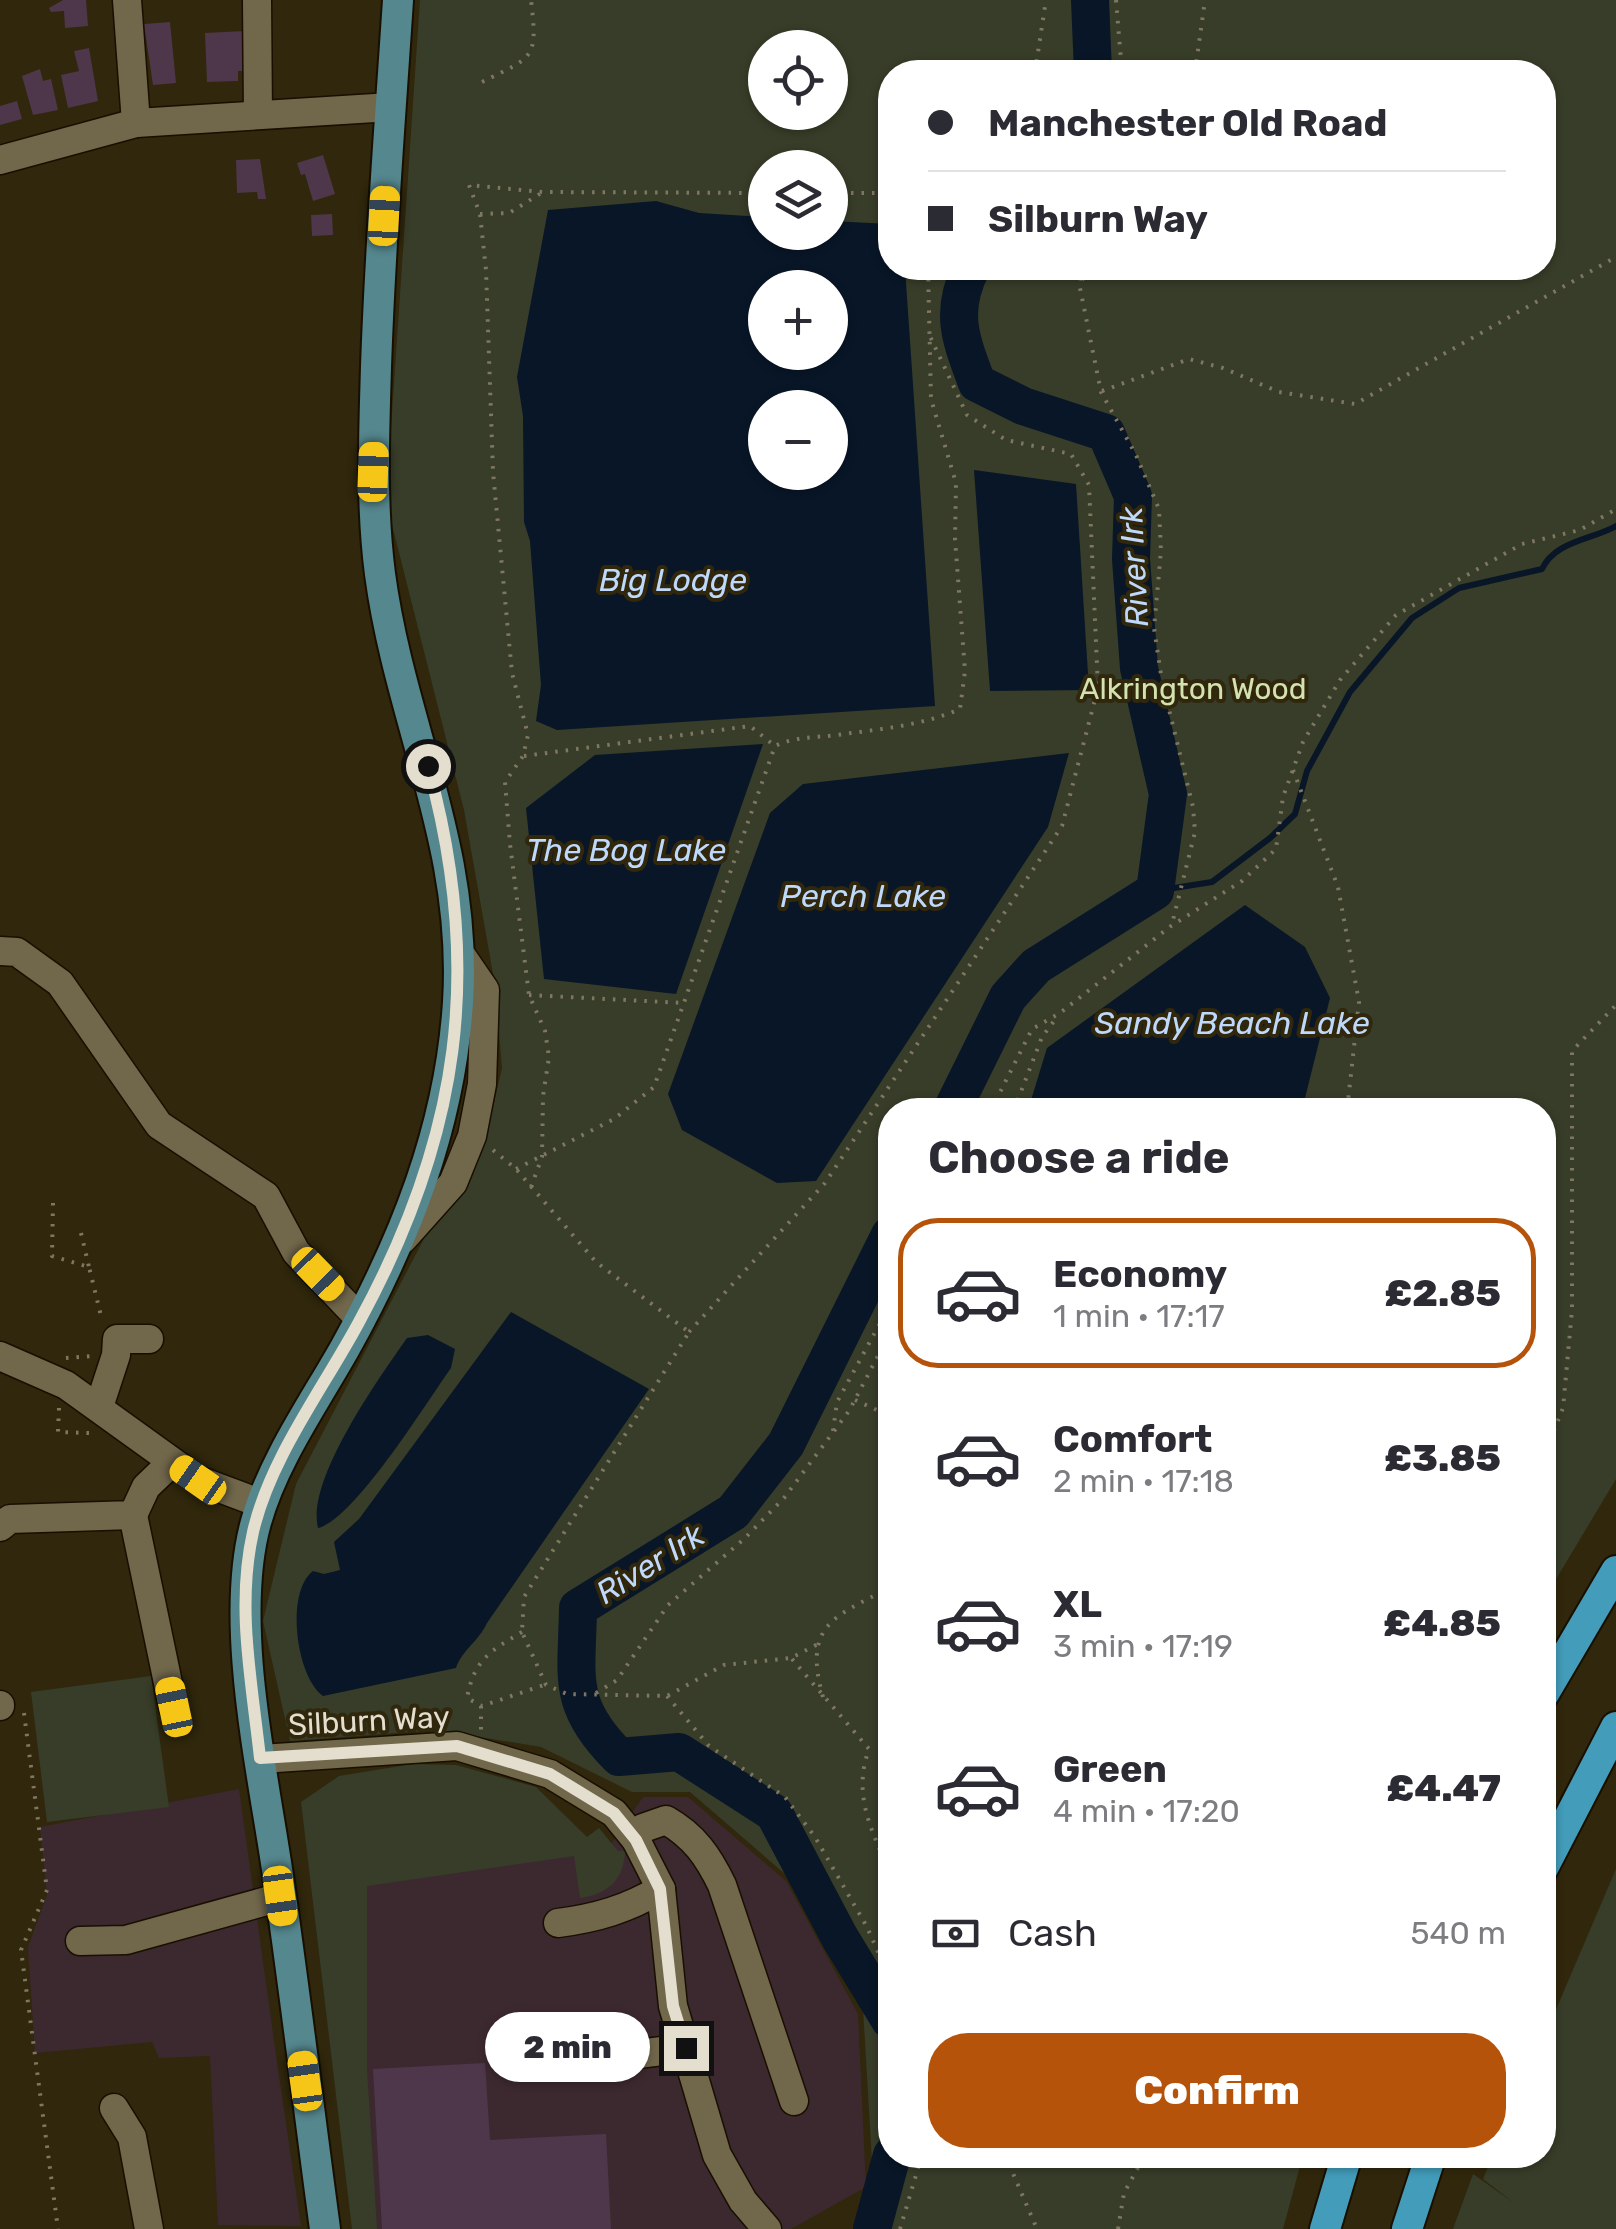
<!DOCTYPE html>
<html lang="en">
<head>
<meta charset="utf-8">
<style>
	:root { --surface:#fff; --page:#f7f7f7; --text:#2b2b33; --muted:#7c7c81; --line:#e1e1e2; --accent:#b45309 }
	body { margin:0; font-family:Rubik,sans-serif; background:var(--page); color:var(--text); height:100vh; display:flex; flex-direction:column; font-size:38px; white-space:nowrap }
	* { box-sizing:border-box; margin:0 }
	p { font-size:32px; color:var(--muted) }
	.icon { flex:none; width:55px; height:55px; fill:none; stroke:currentColor; stroke-width:2; stroke-linecap:round; stroke-linejoin:round }
	.map { position:relative; flex:1; overflow:hidden }
	.sheet { position:absolute; left:878px; top:1098px; width:678px; height:1070px; display:flex; flex-direction:column; background:var(--surface); border-radius:40px; box-shadow:0 2px 8px #0004 }
	.sheet>* { flex:none }
	.banner { position:absolute; left:878px; top:60px; width:678px; height:220px; border-radius:40px; box-shadow:0 2px 8px #0004; display:grid; align-content:center; height:220px; padding:0 50px; background:var(--surface) }
	.tools { position:absolute; left:748px; top:30px; display:grid; gap:20px }
	.tools a { display:grid; place-items:center; width:100px; height:100px; border-radius:50%; background:var(--surface); box-shadow:0 2px 8px #0004; font-size:50px }
	.end { position:absolute; width:45px; height:45px; margin:-22px; border:12px solid #e4decf; background:#111; box-shadow:0 0 0 5px #111 }
	.from { border-radius:50% }
	.bubble { position:absolute; height:70px; border-radius:35px; background:var(--surface); box-shadow:0 2px 8px #0004; font-size:32px; font-weight:800; line-height:70px; text-align:center }
	.car { position:absolute; width:30px; height:60px; margin:-30px -15px; border-radius:12px; box-shadow:0 0 8px 2px #0007; background:linear-gradient(#f5c518 24%,#345 0 40%,#f5c518 0 76%,#345 0 86%,#f5c518 0) }
	.banner b { display:flex; align-items:center; gap:35px; height:95px; font-size:38px }
	.banner b+b { border-top:2px solid var(--line) }
	.banner i { width:25px; height:25px; background:var(--text) }
	ul { padding:0; list-style:none }
	li { display:flex; align-items:center; gap:30px; height:150px; margin:0 20px 15px; padding:0 30px; border:5px solid transparent; border-radius:40px }
	li div { flex:1 }
	li b { display:block; font-size:38px }
	li em { font-style:normal; font-weight:800 }
	li.current { border-color:var(--accent) }
	li>.icon { width:90px; height:90px; stroke-width:1.5 }
	h2 { padding:0 50px; font-size:45px; line-height:120px }
	.pay { display:flex; align-items:center; gap:25px; height:110px; padding:0 50px; font-size:38px }
	.pay p { margin-inline-start:auto }
	.button { display:flex; gap:20px; margin-top:auto; padding:20px 50px }
	.button a { flex:1; height:115px; border-radius:40px; background:var(--accent); color:#fff; font-size:40px; font-weight:800; line-height:115px; text-align:center }
	.map>svg:first-child { display:block }
</style>
</head>
<body>
<div class="map">
<svg width="1616" height="2229" viewBox="0 0 1616 2229">
	<rect width="100%" height="100%" fill="#30270c"/>
	<!-- industrial -->
	<g fill="#3c292f">
		<polygon points="239,1789 275,2048 301,2226 218,2225 210,2056 159,2058 152,2042 35,2053 28,1947 47,1895 40,1827"/>
		<polygon points="643,1797 688,1797 786,1881 858,2014 866,2187 791,2229 357,2229 313,1889 609,1847"/>
	</g>
	<!-- green -->
	<g fill="#373d28" fill-rule="evenodd">
		<path d="M420 0H1616V1479L1543 1601 1542 1110H890V2155H1303L1283 2229H876L863 2008 785 1874 690 1792H632L541 1747 437 1730 290 1741 263 1621 296 1484 428 1231 466 1188 484 1146 502 1068 495 985 464 810 386 501ZM765 48H830V112H765ZM890 72H1542V268H890ZM765 168H830V232H765ZM765 288H830V352H765ZM765 408H830V472H765Z"/>
		<polygon points="151,1676 169,1807 47,1822 31,1692"/>
		<path d="M413 1764 456 1765 536 1787 587 1837 599 1828 618 1851H625C624 1880 608 1894 580 1898L574 1856 367 1886V2070L377 2229H352L301 1802 339 1776Z"/>
		<polygon points="1616,1869 1616,2229 1453,2229 1473,2174 1514,2203 1483,2179 1493,2155 1542,2155 1543,2040"/>
	</g>
	<!-- water -->
	<g fill="#081627" fill-rule="evenodd">
		<path d="M656 201 699 213 765 217V232H830V221L890 224V268H905L935 706 557 730 536 721 541 685 530 541 524 522 523 416 517 377 548 210ZM765 288H830V352H765ZM765 408H830V472H765Z"/>
		<polygon points="974,470 1076,484 1089,690 990,691"/>
		<polygon points="763,744 676,994 544,979 526,808 595,755"/>
		<polygon points="1069,753 1048,827 816,1181 777,1183 682,1130 668,1094 770,813 803,784"/>
		<polygon points="1245,905 1305,947 1330,998 1302,1110 1028,1110 1047,1048"/>
		<path d="M511 1312 649 1389 487 1623C479 1641 462 1650 456 1668L323 1696C296 1677 285 1592 313 1571L324 1574 340 1570 334 1542 359 1519Z"/>
		<path d="M428 1335 455 1349 451 1368C426 1403 354 1520 318 1528 306 1480 379 1378 407 1338Z"/>
	</g>
	<g fill="none" stroke-linecap="round" stroke-linejoin="round">
		<!-- stream -->
		<path stroke="#081627" stroke-width="6" d="M1155 891 1212 882 1270 838 1295 814 1307 771 1350 692 1412 618 1459 588 1542 569C1555 541 1591 540 1616 526"/>
		<!-- river -->
		<g stroke="#081627" stroke-width="38">
			<polyline points="1090,0 1093,72"/>
			<path d="M952 1110 1008 997 1036 966 1155 891 1168 794 1139 668 1131 559 1133 496 1106 433 1023 406 977 383C961 340 949 313 971 268"/>
			<path d="M890 1235 786 1444 733 1512 578 1608C577 1678 566 1704 619 1757L679 1752 774 1813 840 1938 890 2020"/>
			<polyline points="872,2229 892,2155"/>
		</g>
	</g>
	<!-- building -->
	<g fill="#4e374a">
		<polygon points="63,0 86,0 88,26 65,28 64,11 51,12 49,8"/>
		<polygon points="170,22 176,83 153,85 144,24"/>
		<polygon points="245,31 246,71 238,71 238,81 207,82 205,33"/>
		<polygon points="89,48 98,101 68,108 61,75 79,71 74,51"/>
		<polygon points="40,69 43,81 51,79 58,110 33,115 22,76"/>
		<polygon points="17,101 22,119 0,125 0,106"/>
		<polygon points="323,155 335,194 313,201 305,174 301,175 297,163"/>
		<polygon points="260,159 266,199 258,199 257,192 237,193 236,160"/>
		<polygon points="332,214 333,235 312,236 311,215"/>
		<polygon points="485,2063 490,2140 606,2134 611,2229 382,2229 373,2069"/>
	</g>
	<g fill="none" stroke-linecap="round" stroke-linejoin="round">
		<defs>
			<g id="minor">
				<polyline points="127,0 136,123"/>
				<polyline points="257,0 258,115"/>
				<polyline points="0,160 136,123 391,107"/>
				<polyline points="0,951 17,952 60,983 159,1125 266,1196 296,1252 361,1320"/>
				<polyline points="403,1239 453,1183 472,1136 482,1084 485,990 459,952"/>
				<polyline points="0,1356 66,1385 198,1480 262,1504"/>
				<polyline points="99,1407 116,1355 117,1339 149,1339"/>
				<polyline points="133,1515 173,1707"/>
				<polyline points="0,1527 10,1519 133,1515 146,1487 172,1462"/>
				<polyline points="0,1705 0,1706"/>
				<polyline points="261,1759 457,1746 550,1774 614,1813 636,1840 661,1889 673,2006 717,2155 743,2201 767,2229"/>
				<path d="M636 1840 643 1828 666 1820C694 1836 708 1856 722 1885L794 2101"/>
				<path d="M558 1923C597 1918 627 1909 661 1889"/>
				<polyline points="80,1941 126,1940 281,1897"/>
				<polyline points="598,2059 686,2048"/>
				<polyline points="114,2108 132,2137 149,2229"/>
			</g>
			<path id="major" d="M325 2229C309 2111 295 1993 278 1876 263 1772 228 1622 256 1522 273 1461 314 1403 345 1348 405 1240 450 1127 458 1002 468 845 400 723 380 574 371 505 374 437 376 367 380 245 390 122 398 0"/>
			<g id="highway">
				<polyline points="1542,1697 1616,1571"/>
				<polyline points="1542,1870 1616,1727"/>
				<polyline points="1325,2229 1347,2155"/>
				<polyline points="1407,2229 1431,2155"/>
			</g>
		</defs>
		<!-- minor casing -->
		<use href="#minor" stroke="#180f00" stroke-width="31"/>
		<!-- major casing -->
		<use href="#major" stroke="#180f00" stroke-width="34"/>
		<!-- highway casing -->
		<use href="#highway" stroke="#180f00" stroke-width="34"/>
		<!-- path -->
		<g stroke="#7f7761" stroke-width="4" stroke-dasharray="2.5 8" stroke-linecap="butt">
			<polyline points="1116,0 1122,72"/>
			<polyline points="1035,72 1046,0"/>
			<polyline points="1195,72 1205,0"/>
			<path d="M482 82C534 56 538 60 531 0"/>
			<polyline points="830,193 890,193"/>
			<polyline points="480,214 509,213 543,192"/>
			<polyline points="1083,268 1079,283 1101,392 1136,455 1159,509 1161,551 1154,628 1162,681 1193,807 1195,832 1172,924"/>
			<polyline points="1082,280 1091,268"/>
			<polyline points="1102,391 1189,359 1223,368 1279,392 1355,404 1616,257"/>
			<polyline points="524,756 750,726 775,746"/>
			<polyline points="1293,770 1338,887 1359,1002 1347,1110"/>
			<polyline points="529,995 684,1003"/>
			<polyline points="991,1110 1032,1029 1060,1013 1171,926 1242,881 1276,849 1283,797 1303,742 1340,680 1396,615 1522,544 1580,530 1616,509"/>
			<polyline points="1014,1110 1042,1037 1057,1017"/>
			<polyline points="493,1150 516,1169 596,1262 689,1332 524,1597 522,1632 546,1685 567,1694 667,1696 724,1665 791,1658 818,1644"/>
			<path d="M516 1169 614 1119 654 1087 775 746C797 736 814 738 837 735 879 729 921 726 960 709L965 671 955 539 956 483 931 399 928 268"/>
			<polyline points="531,1187 542,1157 543,1096 549,1057 545,1031 529,995 510,844 505,782 523,756 528,735 512,673 493,472 486,270 480,214 469,185 543,192 765,193"/>
			<polyline points="53,1203 52,1256 89,1267 102,1320"/>
			<polyline points="81,1233 89,1267"/>
			<polyline points="689,1332 825,1183 1062,826 1098,688 1089,485 1071,454 1006,440 967,415 928,332"/>
			<polyline points="66,1358 92,1356"/>
			<polyline points="855,1400 890,1416"/>
			<polyline points="59,1408 58,1432 90,1433"/>
			<polyline points="833,1431 837,1402 890,1305"/>
			<polyline points="1542,1460 1563,1408 1572,1310 1572,1051 1616,1005"/>
			<polyline points="1542,1568 1543,1568"/>
			<path d="M522 1632C490 1651 474 1660 467 1698L482 1706 544 1685"/>
			<path d="M792 1659 869 1749C852 1796 872 1830 890 1874"/>
			<polyline points="596,1693 617,1680 668,1605 744,1539 784,1498 849,1411 890,1333"/>
			<polyline points="667,1696 709,1746 785,1797 815,1837 867,1927 890,1979"/>
			<path d="M823 1697C803 1626 832 1617 890 1588"/>
			<polyline points="481,1706 481,1731"/>
			<polyline points="24,1713 47,1890 21,1950 58,2229"/>
			<polyline points="1005,2155 1037,2229"/>
			<polyline points="900,2229 922,2155"/>
			<polyline points="1118,2229 1124,2193 1145,2155"/>
		</g>
		<!-- minor -->
		<use href="#minor" stroke="#71674b" stroke-width="28"/>
		<!-- major -->
		<use href="#major" stroke="#55878e" stroke-width="30"/>
		<!-- highway -->
		<use href="#highway" stroke="#429cba" stroke-width="30"/>
	</g>
	<g fill="none" stroke-linecap="round" stroke-linejoin="round">
		<!-- route -->
		<path stroke="#e4decf" stroke-width="12" d="M428 766C484 969 460 1137 359 1322 323 1389 270 1458 253 1532 236 1607 252 1683 260 1758L457 1746 550 1774 614 1813 636 1840 660 1889 673 2006 686 2048"/>
	</g>
	<g text-anchor="middle" dominant-baseline="central" stroke-width="8" stroke-linejoin="round" paint-order="stroke">
		<!-- park labels -->
		<g font-size="30" fill="#d3e2ae" stroke="#30270c">
			<text x="1193" y="689">Alkrington Wood</text>
		</g>
		<!-- street labels -->
		<g font-size="30" fill="#e4decf" stroke="#30270c">
			<text transform="translate(369 1721) rotate(-3)">Silburn Way</text>
		</g>
		<!-- water labels -->
		<g font-size="32" font-style="italic" fill="#bed9fc" stroke="#30270c">
			<text transform="translate(1134 567) rotate(-93)">River Irk</text>
			<text x="673" y="580">Big Lodge</text>
			<text x="626" y="850">The Bog Lake</text>
			<text x="863" y="896">Perch Lake</text>
			<text x="1232" y="1023">Sandy Beach Lake</text>
			<text transform="translate(650 1564) rotate(-32)">River Irk</text>
		</g>
	</g>
</svg>
<div class="tools">
<a><svg class="icon" aria-label="locate" viewBox="0 0 24 24"><circle cx="12" cy="12" r="6"/><path d="M12 2v4M12 18v4M2 12h4M18 12h4"/></svg></a>
<a><svg class="icon" aria-label="layers" viewBox="0 0 24 24"><path d="M12 4l9 5-9 5-9-5zM3 14l9 5 9-5"/></svg></a>
<a>+</a>
<a>−</a>
</div>
<i class="end from" style="left:428px;top:766px"></i>
<i class="end" style="left:686px;top:2048px"></i>
<div class="bubble" style="left:485px;top:2012px;width:165px">2 min</div>
<i class="car" style="left:384px;top:216px;rotate:3deg"></i>
<i class="car" style="left:373px;top:472px;rotate:2deg"></i>
<i class="car" style="left:318px;top:1274px;rotate:136deg"></i>
<i class="car" style="left:198px;top:1480px;rotate:305deg"></i>
<i class="car" style="left:174px;top:1707px;rotate:348deg"></i>
<i class="car" style="left:280px;top:1896px;rotate:172deg"></i>
<i class="car" style="left:305px;top:2081px;rotate:352deg"></i>
<div class="banner">
<b><i class="from"></i>Manchester Old Road</b>
<b><i></i>Silburn Way</b>
</div>
<section class="sheet">
<h2>Choose a ride</h2>
<ul>
<li class="current"><svg class="icon" aria-label="car" viewBox="0 0 24 24"><path d="M5 17H2v-5l4-1 3-4h7l3 4 3 1v5h-3M9 17h6M6 11h13"/><circle cx="7" cy="17" r="2"/><circle cx="17" cy="17" r="2"/></svg><div><b>Economy</b><p>1 min · 17:17</p></div><em>£2.85</em></li>
<li><svg class="icon" aria-label="car" viewBox="0 0 24 24"><path d="M5 17H2v-5l4-1 3-4h7l3 4 3 1v5h-3M9 17h6M6 11h13"/><circle cx="7" cy="17" r="2"/><circle cx="17" cy="17" r="2"/></svg><div><b>Comfort</b><p>2 min · 17:18</p></div><em>£3.85</em></li>
<li><svg class="icon" aria-label="car" viewBox="0 0 24 24"><path d="M5 17H2v-5l4-1 3-4h7l3 4 3 1v5h-3M9 17h6M6 11h13"/><circle cx="7" cy="17" r="2"/><circle cx="17" cy="17" r="2"/></svg><div><b>XL</b><p>3 min · 17:19</p></div><em>£4.85</em></li>
<li><svg class="icon" aria-label="car" viewBox="0 0 24 24"><path d="M5 17H2v-5l4-1 3-4h7l3 4 3 1v5h-3M9 17h6M6 11h13"/><circle cx="7" cy="17" r="2"/><circle cx="17" cy="17" r="2"/></svg><div><b>Green</b><p>4 min · 17:20</p></div><em>£4.47</em></li>
</ul>
<div class="pay"><svg class="icon" aria-label="cash" viewBox="0 0 24 24"><path d="M3 7h18v10H3z"/><circle cx="12" cy="12" r="2"/></svg>Cash<p>540 m</p></div>
<div class="button"><a>Confirm</a></div>
</section>
</div>
</body>
</html>
